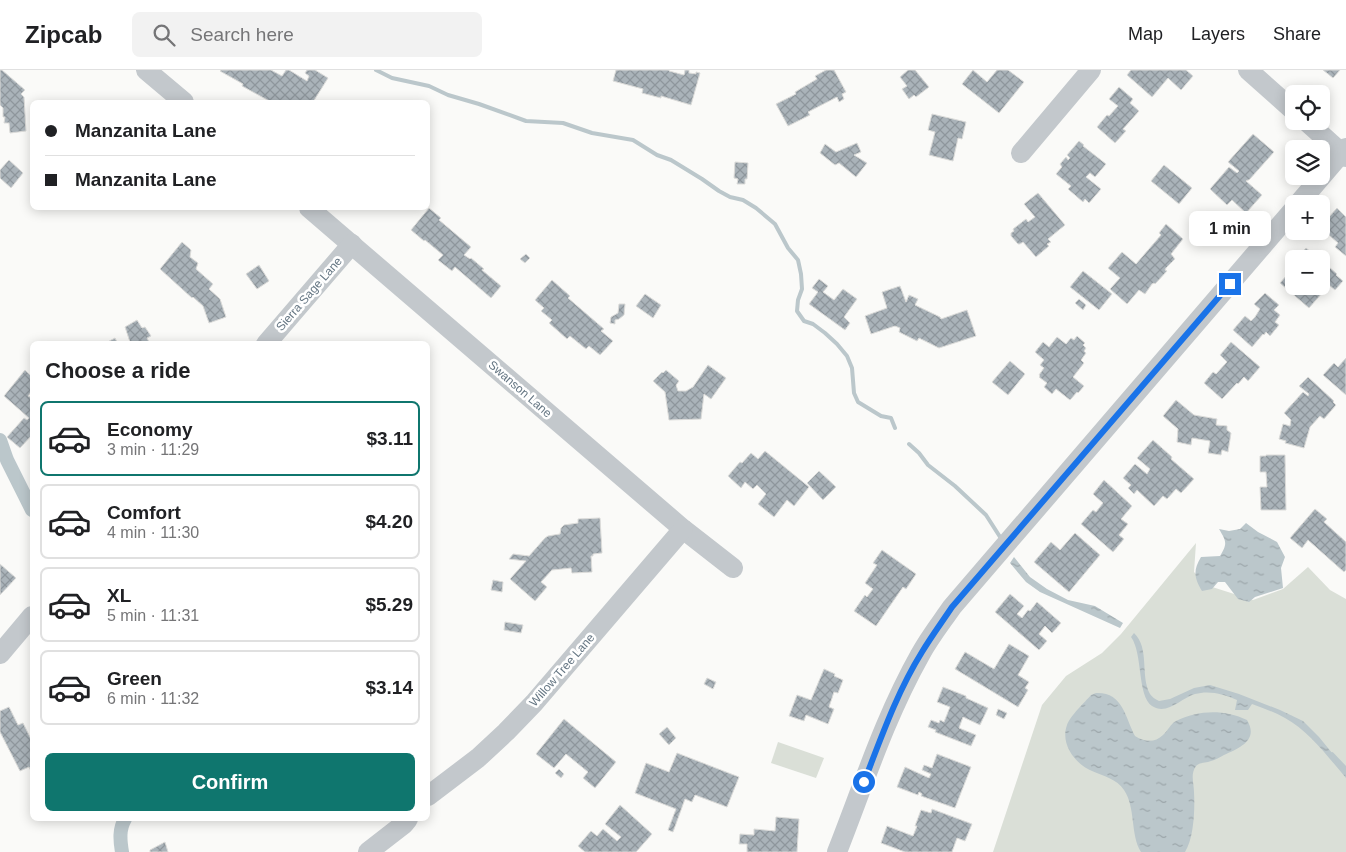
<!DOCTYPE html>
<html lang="en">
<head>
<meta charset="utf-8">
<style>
	:root { --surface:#fff; --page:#f2f2f2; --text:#202124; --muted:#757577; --line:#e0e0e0; --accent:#0f766e }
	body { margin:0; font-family:Helvetica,sans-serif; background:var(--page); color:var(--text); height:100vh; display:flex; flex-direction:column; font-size:19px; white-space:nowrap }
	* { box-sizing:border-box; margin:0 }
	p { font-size:16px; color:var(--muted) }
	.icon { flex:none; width:28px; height:28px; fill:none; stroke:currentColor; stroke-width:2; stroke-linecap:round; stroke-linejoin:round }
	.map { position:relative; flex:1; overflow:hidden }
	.side { position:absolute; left:30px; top:271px; width:400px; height:480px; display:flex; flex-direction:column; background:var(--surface); border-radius:8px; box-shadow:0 2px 12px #0003 }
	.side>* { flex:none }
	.guide { position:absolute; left:30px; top:30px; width:400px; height:110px; border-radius:8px; box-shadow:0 2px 12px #0003; display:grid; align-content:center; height:110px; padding:0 15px; background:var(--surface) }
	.buttons { position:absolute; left:1285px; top:15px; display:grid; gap:10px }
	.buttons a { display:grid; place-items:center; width:45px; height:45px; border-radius:8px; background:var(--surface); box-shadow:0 2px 12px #0003; font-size:25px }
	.end { position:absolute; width:22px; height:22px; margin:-11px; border:6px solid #1a73e8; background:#fff; box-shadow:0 0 0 2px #fff }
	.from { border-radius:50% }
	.bubble { position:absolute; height:35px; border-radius:8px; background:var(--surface); box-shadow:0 2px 12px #0003; font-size:16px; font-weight:700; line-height:35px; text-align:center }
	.guide b { display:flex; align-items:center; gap:18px; height:48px; font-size:19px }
	.guide b+b { border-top:1px solid var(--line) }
	.guide i { width:12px; height:12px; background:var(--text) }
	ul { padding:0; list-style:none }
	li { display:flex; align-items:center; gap:15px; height:75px; margin:0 10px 8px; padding:0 5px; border:2px solid var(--line); border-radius:8px }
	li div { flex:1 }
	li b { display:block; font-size:19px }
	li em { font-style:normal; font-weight:700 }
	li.on { border-color:var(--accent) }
	li>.icon { width:45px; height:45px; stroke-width:1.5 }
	h2 { padding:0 15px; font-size:22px; line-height:60px }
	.button { display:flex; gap:10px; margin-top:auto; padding:10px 15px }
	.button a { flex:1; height:58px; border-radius:8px; background:var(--accent); color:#fff; font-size:20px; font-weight:700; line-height:58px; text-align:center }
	header { display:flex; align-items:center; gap:30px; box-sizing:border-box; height:70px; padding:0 25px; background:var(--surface); border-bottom:1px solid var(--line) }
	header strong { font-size:24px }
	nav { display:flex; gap:28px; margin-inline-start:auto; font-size:18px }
	.search { width:350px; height:45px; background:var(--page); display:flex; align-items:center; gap:12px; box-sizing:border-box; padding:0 18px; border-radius:8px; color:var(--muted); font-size:19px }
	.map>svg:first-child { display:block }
</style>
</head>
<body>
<header>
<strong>Zipcab</strong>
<div class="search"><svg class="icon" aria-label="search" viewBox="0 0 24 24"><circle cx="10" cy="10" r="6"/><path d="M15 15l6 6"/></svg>Search here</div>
<nav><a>Map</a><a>Layers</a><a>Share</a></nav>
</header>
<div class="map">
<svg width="1346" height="782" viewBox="0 0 1346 782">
	<defs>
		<pattern id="water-ripples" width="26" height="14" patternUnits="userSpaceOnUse" patternTransform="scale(1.25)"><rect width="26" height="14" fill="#bbc7cb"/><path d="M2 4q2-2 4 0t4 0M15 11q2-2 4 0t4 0" fill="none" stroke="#9ca6aa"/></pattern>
		<pattern id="building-cross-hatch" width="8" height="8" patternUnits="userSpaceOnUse" patternTransform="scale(1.25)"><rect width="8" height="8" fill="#aab3b9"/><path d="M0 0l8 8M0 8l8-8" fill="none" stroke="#8e969c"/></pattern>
	</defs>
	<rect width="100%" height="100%" fill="#fafaf8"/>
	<!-- green -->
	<g fill="#dadfd7">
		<polygon points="1196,473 1194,502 1206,515 1253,530 1283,519 1308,497 1330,520 1346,529 1346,782 993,782 1042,635 1066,606 1102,583 1121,564"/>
		<polygon points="778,672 824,688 816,708 771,693"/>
	</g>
	<!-- water -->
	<g fill="url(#water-ripples)">
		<path d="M1246 453 1258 462 1277 472 1285 487 1281 498 1283 518 1255 527 1249 532 1238 529 1225 512H1218L1212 519 1202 521C1194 508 1193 500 1201 487L1220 486C1228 473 1226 471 1219 459L1229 461 1240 459Z"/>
		<polygon points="1014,487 1030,507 1047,519 1068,530 1095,536 1123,553 1120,558 1040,522 1026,512 1010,493"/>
		<path d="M1134 563C1150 578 1140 606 1150 624 1152 627 1155 629 1159 631L1170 629 1194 618 1210 615 1239 624 1280 640 1303 651 1319 667 1346 700V708C1328 687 1309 661 1285 648 1274 642 1263 638 1252 634L1248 640H1235L1237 630C1224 624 1209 620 1195 624 1181 628 1167 646 1152 636 1137 626 1143 583 1131 567Z"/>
		<path d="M1096 623C1123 622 1125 647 1135 666 1144 672 1155 673 1163 665 1168 661 1170 654 1176 651 1198 640 1224 639 1247 650 1259 670 1240 678 1224 685 1220 687 1215 690 1211 691 1206 693 1200 692 1196 696 1190 704 1194 714 1194 722 1195 739 1194 768 1185 782H1141C1130 764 1136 738 1124 720 1117 709 1103 706 1092 701 1075 694 1060 674 1067 655 1070 646 1085 632 1091 625Z"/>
	</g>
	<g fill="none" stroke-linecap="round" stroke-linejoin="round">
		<!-- stream -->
		<g stroke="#bbc7cb" stroke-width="4">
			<polyline points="376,0 392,8 429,16 448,25 479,34 526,51 563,53 592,63 633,70 657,85 671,90 702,109 719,121 730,127 743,130 756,138 775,154 788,178 798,190 801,204 802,219 798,230 797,241 804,251 813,254 825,263 837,274 847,286 852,298 854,323 858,332 881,346 891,348 895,358"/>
			<polyline points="909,374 919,383 928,395 955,416 986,445 1002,470"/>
			<polyline points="1332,684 1346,699"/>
		</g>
		<!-- canal -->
		<g stroke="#bbc7cb" stroke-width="14">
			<polyline points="0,370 7,390 32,440"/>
			<path d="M122 782C120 770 119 759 125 749"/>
		</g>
	</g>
	<!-- building -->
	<g fill="url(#building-cross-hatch)" stroke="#dcdcda">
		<polygon points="0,0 2,0 25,20 21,24 24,27 26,61 10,63 9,53 4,53 5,47 3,47 3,38 0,35"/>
		<polygon points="221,0 271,0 282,6 286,0 289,0 307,11 309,6 305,3 307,0 315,0 328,8 313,32 271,32 242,16 243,14 220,1"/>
		<polygon points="616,0 669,0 669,1 684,5 685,0 689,0 689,3 696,4 696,2 700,3 691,35 661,26 661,28 642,23 643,19 613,11"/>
		<polygon points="826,0 834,0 846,22 842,24 844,29 839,32 837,27 808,42 810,45 788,56 776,34 796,24 795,22 817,9 815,6"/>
		<polygon points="908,0 915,0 929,17 916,27 914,25 909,29 902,19 907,16 900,7"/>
		<polygon points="973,0 987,12 997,0 1008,0 1024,12 999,43 962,14"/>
		<polygon points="1131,0 1186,0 1193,6 1181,20 1168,8 1152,27 1127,5"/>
		<polygon points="1323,0 1340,0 1333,8"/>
		<polygon points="1119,17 1133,29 1130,33 1139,41 1123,59 1126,61 1115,73 1097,57 1107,45 1109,46 1118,36 1109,29"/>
		<polygon points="932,44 966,52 962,69 958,68 953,91 929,85 935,62 928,60"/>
		<polygon points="1253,64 1274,82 1249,110 1248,110 1246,111 1262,125 1246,143 1232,130 1227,135 1210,119 1229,97 1237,103 1239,101 1228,92"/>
		<polygon points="1079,71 1084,75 1083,76 1106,94 1095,107 1090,103 1086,107 1101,119 1089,133 1085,129 1083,132 1068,119 1071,116 1056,104 1062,97 1060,94 1066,87 1068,90 1070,88 1067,85"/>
		<polygon points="857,73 861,82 854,85 867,93 856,107 839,93 835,95 820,83 825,74 836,82"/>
		<polygon points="9,90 23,103 11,118 0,108 0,100"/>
		<polygon points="735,92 748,93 747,109 745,109 745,114 737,114 738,109 734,108"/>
		<polygon points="1164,95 1192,118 1179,134 1151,111"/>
		<polygon points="1038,123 1065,155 1048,169 1051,172 1047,174 1049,176 1036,187 1023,172 1020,174 1018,174 1011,166 1011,163 1014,161 1013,159 1026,149 1028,152 1035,147 1024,134"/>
		<polygon points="429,138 441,148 439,150 471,177 464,185 470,189 471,188 484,199 482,200 501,216 491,228 455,197 452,201 438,190 443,185 425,170 424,171 411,160"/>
		<polygon points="1337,138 1346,147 1346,186 1335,177 1338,173 1321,158 1321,156"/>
		<polygon points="1166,154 1183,169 1171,184 1175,189 1166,198 1165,200 1167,201 1155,214 1154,213 1152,214 1145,224 1139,220 1127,234 1110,219 1120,208 1108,198 1122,182 1136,194 1161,165 1159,163"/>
		<polygon points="182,172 191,180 190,187 198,193 196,199 213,214 209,219 220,229 226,247 209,253 203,236 193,227 192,228 160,199"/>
		<polygon points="1306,178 1319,189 1297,189"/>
		<polygon points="526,184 530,188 525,193 520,189"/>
		<polygon points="1321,190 1337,204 1336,205 1343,211 1335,220 1329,215 1309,238 1280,213 1294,197 1294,216 1321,216"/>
		<polygon points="259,195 269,211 257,219 246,204"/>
		<polygon points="1083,201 1112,224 1099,240 1070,217"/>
		<polygon points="819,209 828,216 823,222 834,230 843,219 857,229 844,247 850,253 845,260 809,234 818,222 812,218"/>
		<polygon points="552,210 570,226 568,228 604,259 601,261 613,271 600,285 589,276 586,279 570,266 567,269 549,253 552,250 541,241 544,238 535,230"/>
		<polygon points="900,216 906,232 909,225 918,229 915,235 940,247 941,249 967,240 976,266 939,278 919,268 917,271 899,262 900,258 895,256 871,264 865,246 887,238 882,222"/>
		<polygon points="1265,223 1279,235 1274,240 1280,245 1275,252 1279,255 1270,266 1266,262 1264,265 1263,264 1252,277 1233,260 1245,246 1251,251 1255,247 1260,239 1254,234"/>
		<polygon points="645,224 661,235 653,248 636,236"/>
		<polygon points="1079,229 1086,235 1083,240 1075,233"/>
		<polygon points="619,234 625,234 624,245 619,249 615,250 615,254 610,253 611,247 618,243"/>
		<polygon points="137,250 142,258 145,257 151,266 147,268 150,274 127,274 130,272 125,257"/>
		<polygon points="1077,266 1085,273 1083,275 1086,278 1084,281 1086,283 1081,290 1084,293 1073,307 1084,316 1078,323 1077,322 1070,330 1056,319 1052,324 1044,317 1047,313 1039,307 1040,306 1039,305 1044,298 1040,295 1044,290 1035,282 1043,272 1049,277 1057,267 1066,274 1071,268 1074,270"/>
		<polygon points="115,268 118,274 104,274"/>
		<polygon points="1231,272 1260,297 1248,311 1244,307 1238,314 1237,313 1222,329 1204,313 1213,302 1216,304 1227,292 1220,285"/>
		<polygon points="1346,288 1346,325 1323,305 1334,293 1338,297"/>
		<polygon points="1010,291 1025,304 1008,325 992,312"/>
		<polygon points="708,295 726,308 711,329 704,324 701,349 669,350 665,322 653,311 662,302 663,303 666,300 679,311 676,315 678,321 686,321 693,317"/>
		<polygon points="25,300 32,307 32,321 28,326 30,327 32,325 32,365 20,378 7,367 24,348 27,350 29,348 4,326"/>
		<polygon points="1308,307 1334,331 1333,332 1336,335 1324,349 1320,346 1310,357 1304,378 1285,373 1286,371 1279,369 1283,354 1290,356 1291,350 1284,343 1303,322 1308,326 1309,324 1299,316"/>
		<polygon points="1176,330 1194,345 1217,349 1216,355 1227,356 1227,360 1231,363 1228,382 1222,380 1221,385 1208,383 1210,371 1192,368 1191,375 1177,372 1178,359 1163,346"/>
		<polygon points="1153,370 1172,387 1171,389 1194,409 1181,423 1176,419 1167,429 1163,426 1154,436 1137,420 1134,424 1128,418 1131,415 1123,408 1135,394 1147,404 1150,399 1137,388"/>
		<polygon points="765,381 809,417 794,436 787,430 774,447 758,434 766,424 757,415 753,419 745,412 741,418 728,406 740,392 742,393 751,383 758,389"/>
		<polygon points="1266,385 1285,385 1286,440 1261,440 1260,417 1267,417 1266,402 1260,402 1260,386 1266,386"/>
		<polygon points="819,401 836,417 823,430 807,413"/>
		<polygon points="1104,410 1132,436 1121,449 1128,454 1119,465 1124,469 1113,482 1081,454 1093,440 1096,442 1103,433 1093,424"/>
		<polygon points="1315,439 1327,449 1324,452 1346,472 1346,500 1344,502 1308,470 1302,478 1290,468"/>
		<polygon points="600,448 602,483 593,484 593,486 591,486 592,502 572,503 571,498 552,500 541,512 547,517 535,531 510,509 526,491 509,489 513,484 529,486 545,468 548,466 560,464 561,458 564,455 578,453 578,449"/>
		<polygon points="1075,463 1100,485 1069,522 1034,492 1051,472 1060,480"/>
		<polygon points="882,480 916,504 906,519 903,517 876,556 854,541 865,525 867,527 873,519 865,513 877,495 873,493"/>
		<polygon points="0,494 16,508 0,525"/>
		<polygon points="493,510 503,512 502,522 491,520"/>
		<polygon points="1010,524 1024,536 1017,544 1022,548 1028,540 1030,541 1037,532 1061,553 1052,563 1045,556 1039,564 1047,571 1039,580 995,542"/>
		<polygon points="505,552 523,555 521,563 504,560"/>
		<polygon points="1009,574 1029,586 1018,605 1029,612 1025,618 1028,620 1018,637 955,599 965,582 994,599"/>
		<polygon points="824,599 835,604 834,606 843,610 838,623 834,622 829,637 834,639 828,654 806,645 804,651 789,646 797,625 811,630"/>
		<polygon points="707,608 716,612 713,619 704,614"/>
		<polygon points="943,617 966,626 966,628 988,638 980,655 963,647 959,658 976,665 971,676 935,662 936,660 928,657 931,650 939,653 940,650 944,652 950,637 937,632"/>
		<polygon points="9,637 18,655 23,653 32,671 32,700 31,701 29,697 20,701 0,662 0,641"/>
		<polygon points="998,639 1007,643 1004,649 996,645"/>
		<polygon points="564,649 616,692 595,718 583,708 588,702 566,684 554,698 536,684"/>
		<polygon points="667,657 676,668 669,675 659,664"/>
		<polygon points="677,683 739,707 727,737 695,725 692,732 685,729 673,762 668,760 676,739 635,723 646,693 669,702"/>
		<polygon points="937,684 971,697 955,738 921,726 922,724 919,722 918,725 897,717 905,697 929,708 931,704 922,700 924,695 932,698"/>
		<polygon points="559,699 564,704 561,708 555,703"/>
		<polygon points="620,735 652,764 636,782 585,782 578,776 591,761 597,766 603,759 617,771 621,767 605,754"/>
		<polygon points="932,739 972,754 965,771 957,768 952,782 905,782 881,773 887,756 913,766 917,756 915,756 921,740 931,743"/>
		<polygon points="776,747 799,749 797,782 747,782 747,774 739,774 740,764 754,765 754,759 775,761"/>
		<polygon points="165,772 168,782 150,782 150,780"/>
	</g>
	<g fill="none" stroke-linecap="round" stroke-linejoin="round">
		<!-- minor -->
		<g stroke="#c3c8cc" stroke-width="20">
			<polyline points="146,0 184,32"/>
			<polyline points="1248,0 1294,41"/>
			<polyline points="1306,51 1346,87"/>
			<polyline points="1021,83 1091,0"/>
			<polyline points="1298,134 1346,78"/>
			<polyline points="309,138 683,459 733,498"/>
			<polyline points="266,274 352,174"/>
			<polyline points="0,584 32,546"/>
			<polyline points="428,726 478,688 506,662 534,633 683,459"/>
			<polyline points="368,782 404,754 408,749"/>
			<path d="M837 782C863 716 885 647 920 585 929 568 941 553 952 537L1294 139"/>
		</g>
	</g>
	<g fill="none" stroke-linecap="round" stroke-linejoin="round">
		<!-- route -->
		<path stroke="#1a73e8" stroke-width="6" d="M864 712C881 668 897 622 922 582 931 567 942 552 952 537L1230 214"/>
	</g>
	<g text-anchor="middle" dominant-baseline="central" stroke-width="5" stroke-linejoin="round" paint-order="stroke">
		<!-- street labels -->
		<g font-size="12" fill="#657683" stroke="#fff">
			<text transform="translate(309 224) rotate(-49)">Sierra Sage Lane</text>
			<text transform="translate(520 319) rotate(41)">Swanson Lane</text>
			<text transform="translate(562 600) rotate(-49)">Willow Tree Lane</text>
		</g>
	</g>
</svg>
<div class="buttons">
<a><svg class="icon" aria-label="locate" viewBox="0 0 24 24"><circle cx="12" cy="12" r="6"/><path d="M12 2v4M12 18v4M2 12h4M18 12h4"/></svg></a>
<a><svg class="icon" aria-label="layers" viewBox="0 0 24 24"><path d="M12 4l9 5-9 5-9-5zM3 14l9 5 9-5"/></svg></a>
<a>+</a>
<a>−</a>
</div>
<i class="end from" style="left:864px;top:712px"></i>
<i class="end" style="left:1230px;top:214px"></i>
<div class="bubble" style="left:1189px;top:141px;width:82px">1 min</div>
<div class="guide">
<b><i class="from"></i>Manzanita Lane</b>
<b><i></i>Manzanita Lane</b>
</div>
<section class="side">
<h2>Choose a ride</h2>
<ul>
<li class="on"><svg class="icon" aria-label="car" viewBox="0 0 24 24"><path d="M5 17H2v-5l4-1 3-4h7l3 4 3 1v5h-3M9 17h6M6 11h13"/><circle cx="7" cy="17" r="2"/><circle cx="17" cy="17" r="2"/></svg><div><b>Economy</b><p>3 min · 11:29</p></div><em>$3.11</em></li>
<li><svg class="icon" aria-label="car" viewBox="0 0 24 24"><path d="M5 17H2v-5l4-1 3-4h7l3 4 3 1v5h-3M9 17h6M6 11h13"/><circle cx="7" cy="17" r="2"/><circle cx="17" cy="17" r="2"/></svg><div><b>Comfort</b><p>4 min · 11:30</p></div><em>$4.20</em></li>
<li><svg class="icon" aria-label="car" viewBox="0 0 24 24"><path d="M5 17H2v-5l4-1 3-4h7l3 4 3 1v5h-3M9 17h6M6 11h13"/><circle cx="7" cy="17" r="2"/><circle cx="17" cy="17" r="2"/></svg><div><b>XL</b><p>5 min · 11:31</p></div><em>$5.29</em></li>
<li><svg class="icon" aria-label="car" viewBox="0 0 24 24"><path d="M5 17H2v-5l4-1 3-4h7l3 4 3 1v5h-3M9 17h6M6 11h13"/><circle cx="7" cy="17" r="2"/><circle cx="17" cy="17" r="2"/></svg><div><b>Green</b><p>6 min · 11:32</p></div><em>$3.14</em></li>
</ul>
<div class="button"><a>Confirm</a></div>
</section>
</div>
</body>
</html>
